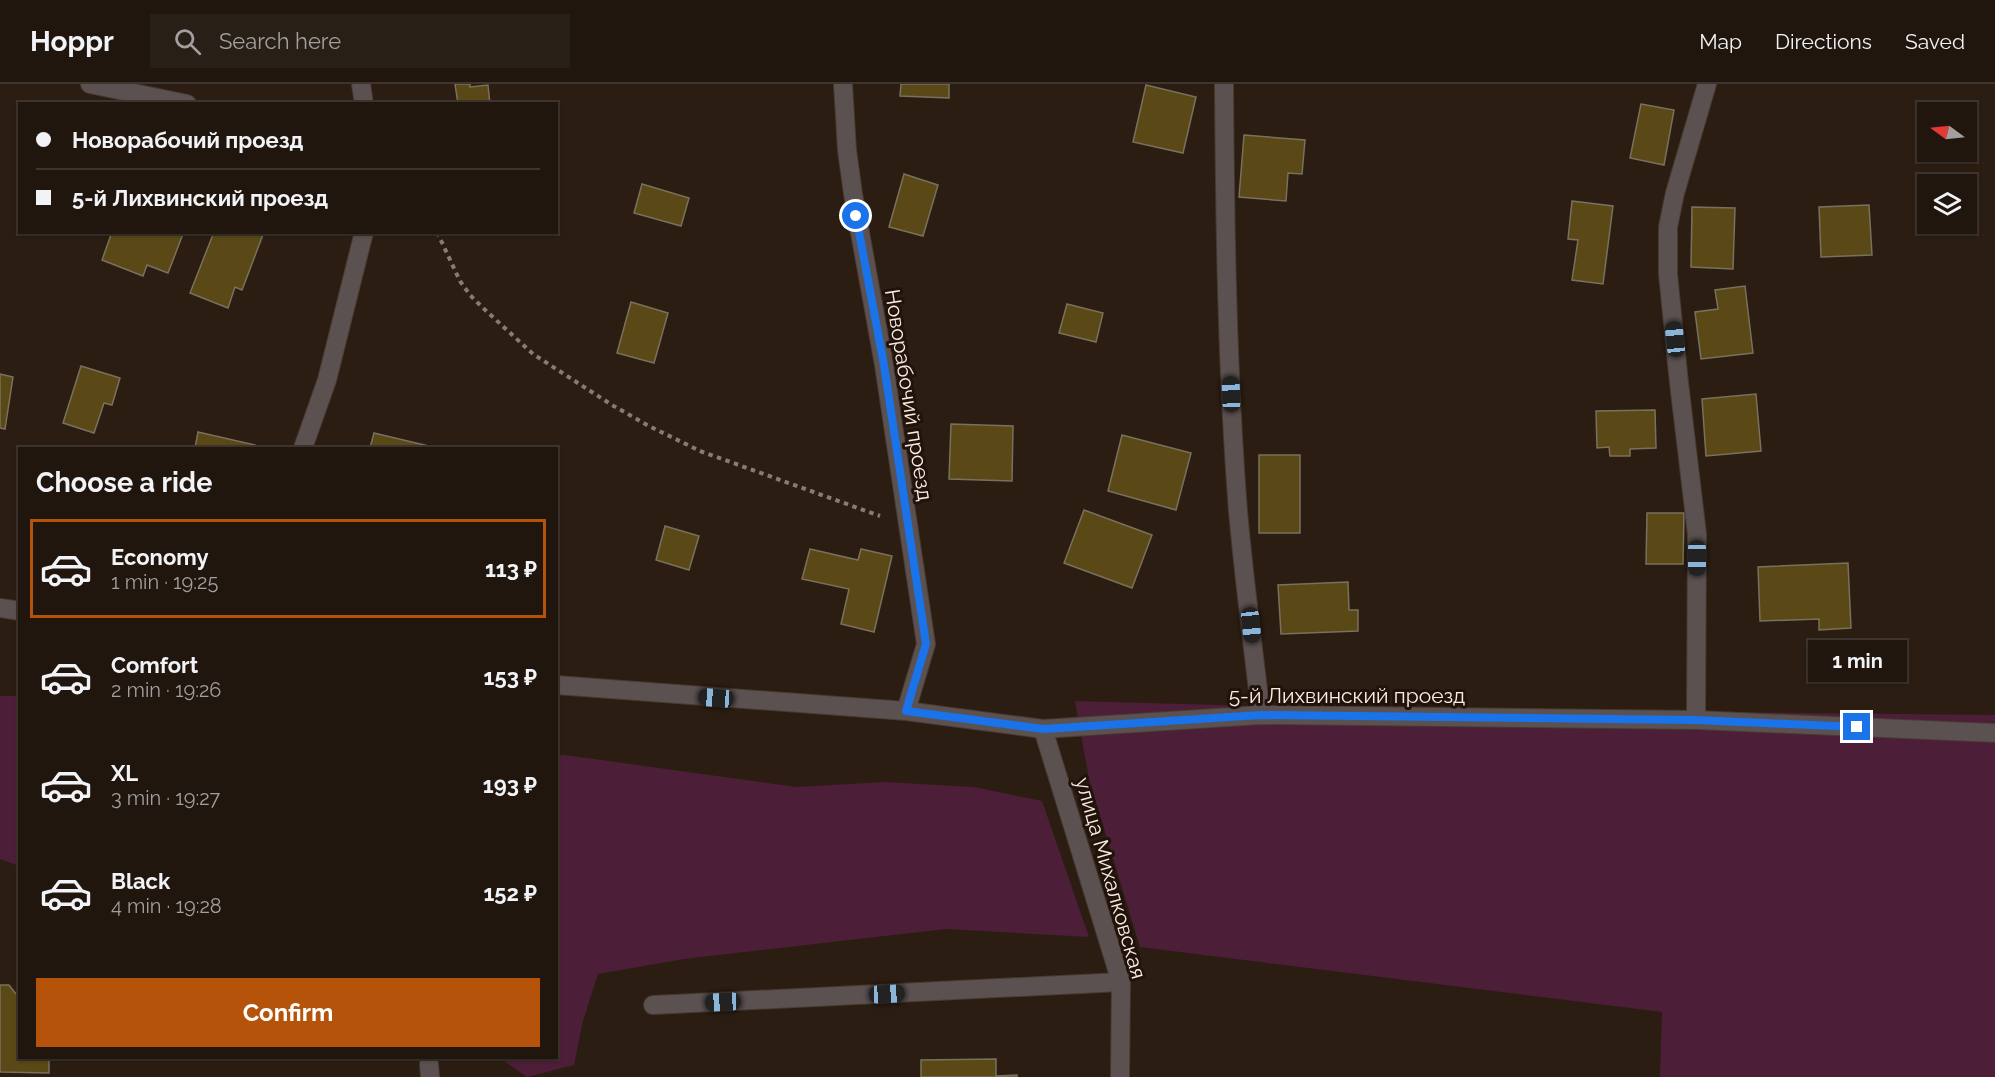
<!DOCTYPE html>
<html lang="en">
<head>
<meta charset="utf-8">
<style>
	:root { --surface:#20160e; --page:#281f17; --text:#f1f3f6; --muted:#a29f9e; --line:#3d352e; --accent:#b45309 }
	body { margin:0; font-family:Raleway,sans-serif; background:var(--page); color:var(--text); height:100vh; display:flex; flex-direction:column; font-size:22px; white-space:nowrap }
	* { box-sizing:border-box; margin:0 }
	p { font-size:20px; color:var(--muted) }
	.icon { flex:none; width:33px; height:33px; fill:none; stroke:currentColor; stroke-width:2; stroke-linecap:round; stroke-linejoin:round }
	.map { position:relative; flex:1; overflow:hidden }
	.drawer { position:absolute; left:18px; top:363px; width:540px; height:612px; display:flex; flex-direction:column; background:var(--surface); border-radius:0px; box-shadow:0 2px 4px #0004,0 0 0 2px var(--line) }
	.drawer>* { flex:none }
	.guide { position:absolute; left:18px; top:18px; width:540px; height:132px; border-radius:0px; box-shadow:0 2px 4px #0004,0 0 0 2px var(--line); display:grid; align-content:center; height:132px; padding:0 18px; background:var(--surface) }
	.needle { width:39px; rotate:285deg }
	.controls { position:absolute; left:1917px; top:18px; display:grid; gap:12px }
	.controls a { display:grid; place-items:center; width:60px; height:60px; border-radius:0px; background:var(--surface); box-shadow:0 2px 4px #0004,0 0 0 2px var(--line); font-size:30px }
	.end { position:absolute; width:27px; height:27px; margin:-14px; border:8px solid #1a73e8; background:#fff; box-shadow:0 0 0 3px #fff }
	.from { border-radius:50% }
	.bubble { position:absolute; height:42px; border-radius:0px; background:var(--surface); box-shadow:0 2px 4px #0004,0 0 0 2px var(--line); font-size:20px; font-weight:700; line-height:42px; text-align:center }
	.car { position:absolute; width:18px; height:36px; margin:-18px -9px; border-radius:8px; box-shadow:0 0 4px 2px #0007; background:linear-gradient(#222 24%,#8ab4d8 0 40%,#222 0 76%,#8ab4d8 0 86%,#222 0) }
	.guide b { display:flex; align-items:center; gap:21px; height:57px; font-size:22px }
	.guide b+b { border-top:2px solid var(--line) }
	.guide i { width:15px; height:15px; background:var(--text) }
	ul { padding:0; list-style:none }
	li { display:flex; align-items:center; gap:18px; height:99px; margin:0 12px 9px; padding:0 6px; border:3px solid transparent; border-radius:0px }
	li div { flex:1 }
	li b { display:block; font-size:22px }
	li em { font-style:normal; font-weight:700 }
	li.current { border-color:var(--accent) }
	li>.icon { width:54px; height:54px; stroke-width:1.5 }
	h2 { padding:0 18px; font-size:27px; line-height:72px }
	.cta { display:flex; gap:12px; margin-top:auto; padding:12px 18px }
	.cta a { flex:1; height:69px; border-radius:0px; background:var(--accent); color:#fff; font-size:24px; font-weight:700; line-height:69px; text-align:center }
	header { display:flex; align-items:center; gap:36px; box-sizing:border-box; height:84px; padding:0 30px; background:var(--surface); border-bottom:2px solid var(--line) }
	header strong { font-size:28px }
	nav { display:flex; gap:33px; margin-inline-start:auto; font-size:21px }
	.search { width:420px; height:54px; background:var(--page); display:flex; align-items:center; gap:15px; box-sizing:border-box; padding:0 21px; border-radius:0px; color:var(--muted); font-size:22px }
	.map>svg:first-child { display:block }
</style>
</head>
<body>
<header>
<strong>Hoppr</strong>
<div class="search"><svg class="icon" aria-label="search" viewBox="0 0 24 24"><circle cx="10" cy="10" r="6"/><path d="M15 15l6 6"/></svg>Search here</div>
<nav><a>Map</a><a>Directions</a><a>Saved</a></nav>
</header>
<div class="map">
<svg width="1995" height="993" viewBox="0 0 1995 993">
	<rect width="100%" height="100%" fill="#2b1d12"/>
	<!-- green -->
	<g fill="#4c1e38">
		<polygon points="0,612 19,612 19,782 0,775"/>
		<polygon points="1075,617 1321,624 1995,631 1995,993 1660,993 1662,928 1140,863 1089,695"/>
		<polygon points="557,671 565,671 796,703 885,698 974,703 1042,717 1089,853 946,845 684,875 598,890 583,937 574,981 527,993 500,974 556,974"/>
	</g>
	<!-- building -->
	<g fill="#5a4916" stroke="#78715e" stroke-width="1.5">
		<polygon points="455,0 470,0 470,3 488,1 490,20 458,20"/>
		<polygon points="901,0 949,0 949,14 900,12"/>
		<polygon points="1146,1 1196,13 1183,69 1133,58"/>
		<polygon points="1641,20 1674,26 1664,81 1630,74"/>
		<polygon points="1244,51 1305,56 1302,90 1288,89 1286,117 1239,113"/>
		<polygon points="904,90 938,101 923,152 889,143"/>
		<polygon points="642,100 689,114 681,142 634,129"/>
		<polygon points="1572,117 1613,122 1603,200 1572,196 1578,156 1568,155"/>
		<polygon points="1869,121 1872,171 1821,173 1819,123"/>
		<polygon points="1692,123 1735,124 1733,185 1691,183"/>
		<polygon points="112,148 178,148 183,150 168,189 147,181 143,192 102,176"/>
		<polygon points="214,148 264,148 242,206 235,203 228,224 190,209"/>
		<polygon points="1745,202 1753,269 1701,275 1695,228 1718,225 1715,206"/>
		<polygon points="631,218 668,229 654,279 617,269"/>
		<polygon points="1067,220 1103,229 1096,258 1059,249"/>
		<polygon points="81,282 120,294 112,321 104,319 94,349 63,339"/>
		<polygon points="0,290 13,293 5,345 0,344"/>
		<polygon points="1756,310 1761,367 1706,372 1702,315"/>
		<polygon points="1655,326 1656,364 1630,365 1630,372 1610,372 1609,363 1597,364 1596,327"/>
		<polygon points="951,340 1013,342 1012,397 949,395"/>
		<polygon points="198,348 255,361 254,364 195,364"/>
		<polygon points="374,349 437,364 370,364"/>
		<polygon points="1122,351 1191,369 1176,426 1108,407"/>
		<rect x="1259" y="371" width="41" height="78"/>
		<polygon points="1084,426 1152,451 1132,504 1064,479"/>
		<polygon points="1647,429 1684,429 1683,480 1646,480"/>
		<polygon points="665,442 699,452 689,486 656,476"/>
		<polygon points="810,465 858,476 861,465 892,472 874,548 841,540 849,505 802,495"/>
		<polygon points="1848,479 1851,544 1819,546 1819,535 1760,537 1758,483"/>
		<polygon points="1348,498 1349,526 1358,526 1358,547 1281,550 1278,501"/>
		<polygon points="0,901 9,901 20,915 20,974 49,974 49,989 0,988"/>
		<polygon points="996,975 996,992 1017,991 1017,993 921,993 921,976"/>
	</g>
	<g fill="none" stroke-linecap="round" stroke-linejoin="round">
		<defs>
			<polyline id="service" points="653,921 1121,898"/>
			<g id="minor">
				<polyline points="90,0 187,20"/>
				<polyline points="361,0 364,20"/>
				<polyline points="843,0 847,66 853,110 884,281 926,560 906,627"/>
				<path d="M1224 0C1225 142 1227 285 1238 427 1244 495 1253 563 1261 631"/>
				<polyline points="303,364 327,296 364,148"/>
				<polyline points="0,524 20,527"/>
				<polyline points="556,601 906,627 1043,645 1261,631 1696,636 1995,649"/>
				<polyline points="1696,636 1697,450 1679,299 1668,190 1668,143 1675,109 1707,0"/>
				<polyline points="1043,645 1121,898 1120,993"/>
				<polyline points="429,980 430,993"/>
			</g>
		</defs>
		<!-- service casing -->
		<use href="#service" stroke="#483a30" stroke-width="20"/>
		<!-- minor casing -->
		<use href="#minor" stroke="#483a30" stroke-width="20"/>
		<!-- path -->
		<polyline stroke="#887b72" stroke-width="4" stroke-dasharray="4.5 4.5" stroke-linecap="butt" points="437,148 460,197 470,211 482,223 533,270 612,321 649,342 700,367 880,432"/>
		<!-- service -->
		<use href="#service" stroke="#5b5150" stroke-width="18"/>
		<!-- minor -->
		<use href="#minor" stroke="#5b5150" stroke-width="18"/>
	</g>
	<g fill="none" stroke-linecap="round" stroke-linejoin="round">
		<!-- route -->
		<polyline stroke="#1a73e8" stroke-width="8" points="856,132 884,281 926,560 906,627 1044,645 1261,631 1696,636 1857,643"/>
	</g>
	<g text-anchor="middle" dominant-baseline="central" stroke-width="6" stroke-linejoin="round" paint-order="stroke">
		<!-- street labels -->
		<g font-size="21" fill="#f8ede6" stroke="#211309">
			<text transform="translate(909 311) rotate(81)">Новорабочий проезд</text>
			<text x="1347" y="611">5-й Лихвинский проезд</text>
			<text transform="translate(1111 794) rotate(74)">улица Михалковская</text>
		</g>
	</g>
</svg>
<div class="controls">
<a><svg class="needle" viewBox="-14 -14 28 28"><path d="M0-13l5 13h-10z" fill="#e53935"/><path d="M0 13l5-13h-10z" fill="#a29f9e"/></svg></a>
<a><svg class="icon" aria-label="layers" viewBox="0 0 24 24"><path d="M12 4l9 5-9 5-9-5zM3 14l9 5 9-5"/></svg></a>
</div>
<i class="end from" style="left:856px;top:132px"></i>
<i class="end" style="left:1857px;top:643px"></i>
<div class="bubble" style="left:1808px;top:556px;width:99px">1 min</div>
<i class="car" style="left:1675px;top:255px;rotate:354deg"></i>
<i class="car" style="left:1231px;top:310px;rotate:358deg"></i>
<i class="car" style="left:1697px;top:474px;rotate:180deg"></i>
<i class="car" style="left:1251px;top:541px;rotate:174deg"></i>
<i class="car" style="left:716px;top:614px;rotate:274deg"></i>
<i class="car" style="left:887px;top:910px;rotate:87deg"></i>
<i class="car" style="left:723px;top:918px;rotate:267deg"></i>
<div class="guide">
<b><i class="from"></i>Новорабочий проезд</b>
<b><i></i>5-й Лихвинский проезд</b>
</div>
<section class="drawer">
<h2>Choose a ride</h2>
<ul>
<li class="current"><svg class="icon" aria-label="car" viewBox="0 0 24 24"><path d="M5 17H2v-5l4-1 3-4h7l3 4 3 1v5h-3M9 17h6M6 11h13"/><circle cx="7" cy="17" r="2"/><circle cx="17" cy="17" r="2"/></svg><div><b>Economy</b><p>1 min · 19:25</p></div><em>113 ₽</em></li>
<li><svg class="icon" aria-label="car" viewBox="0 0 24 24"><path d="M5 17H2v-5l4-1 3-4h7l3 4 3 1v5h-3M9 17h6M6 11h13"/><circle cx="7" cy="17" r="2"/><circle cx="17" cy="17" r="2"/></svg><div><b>Comfort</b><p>2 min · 19:26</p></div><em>153 ₽</em></li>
<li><svg class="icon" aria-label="car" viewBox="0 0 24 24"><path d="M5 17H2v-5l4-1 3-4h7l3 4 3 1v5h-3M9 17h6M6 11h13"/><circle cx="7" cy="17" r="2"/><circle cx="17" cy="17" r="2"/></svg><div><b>XL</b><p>3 min · 19:27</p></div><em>193 ₽</em></li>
<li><svg class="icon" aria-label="car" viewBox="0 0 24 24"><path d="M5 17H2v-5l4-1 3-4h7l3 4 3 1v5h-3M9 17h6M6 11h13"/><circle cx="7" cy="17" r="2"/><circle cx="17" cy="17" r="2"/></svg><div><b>Black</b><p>4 min · 19:28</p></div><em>152 ₽</em></li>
</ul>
<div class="cta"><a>Confirm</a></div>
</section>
</div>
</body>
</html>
